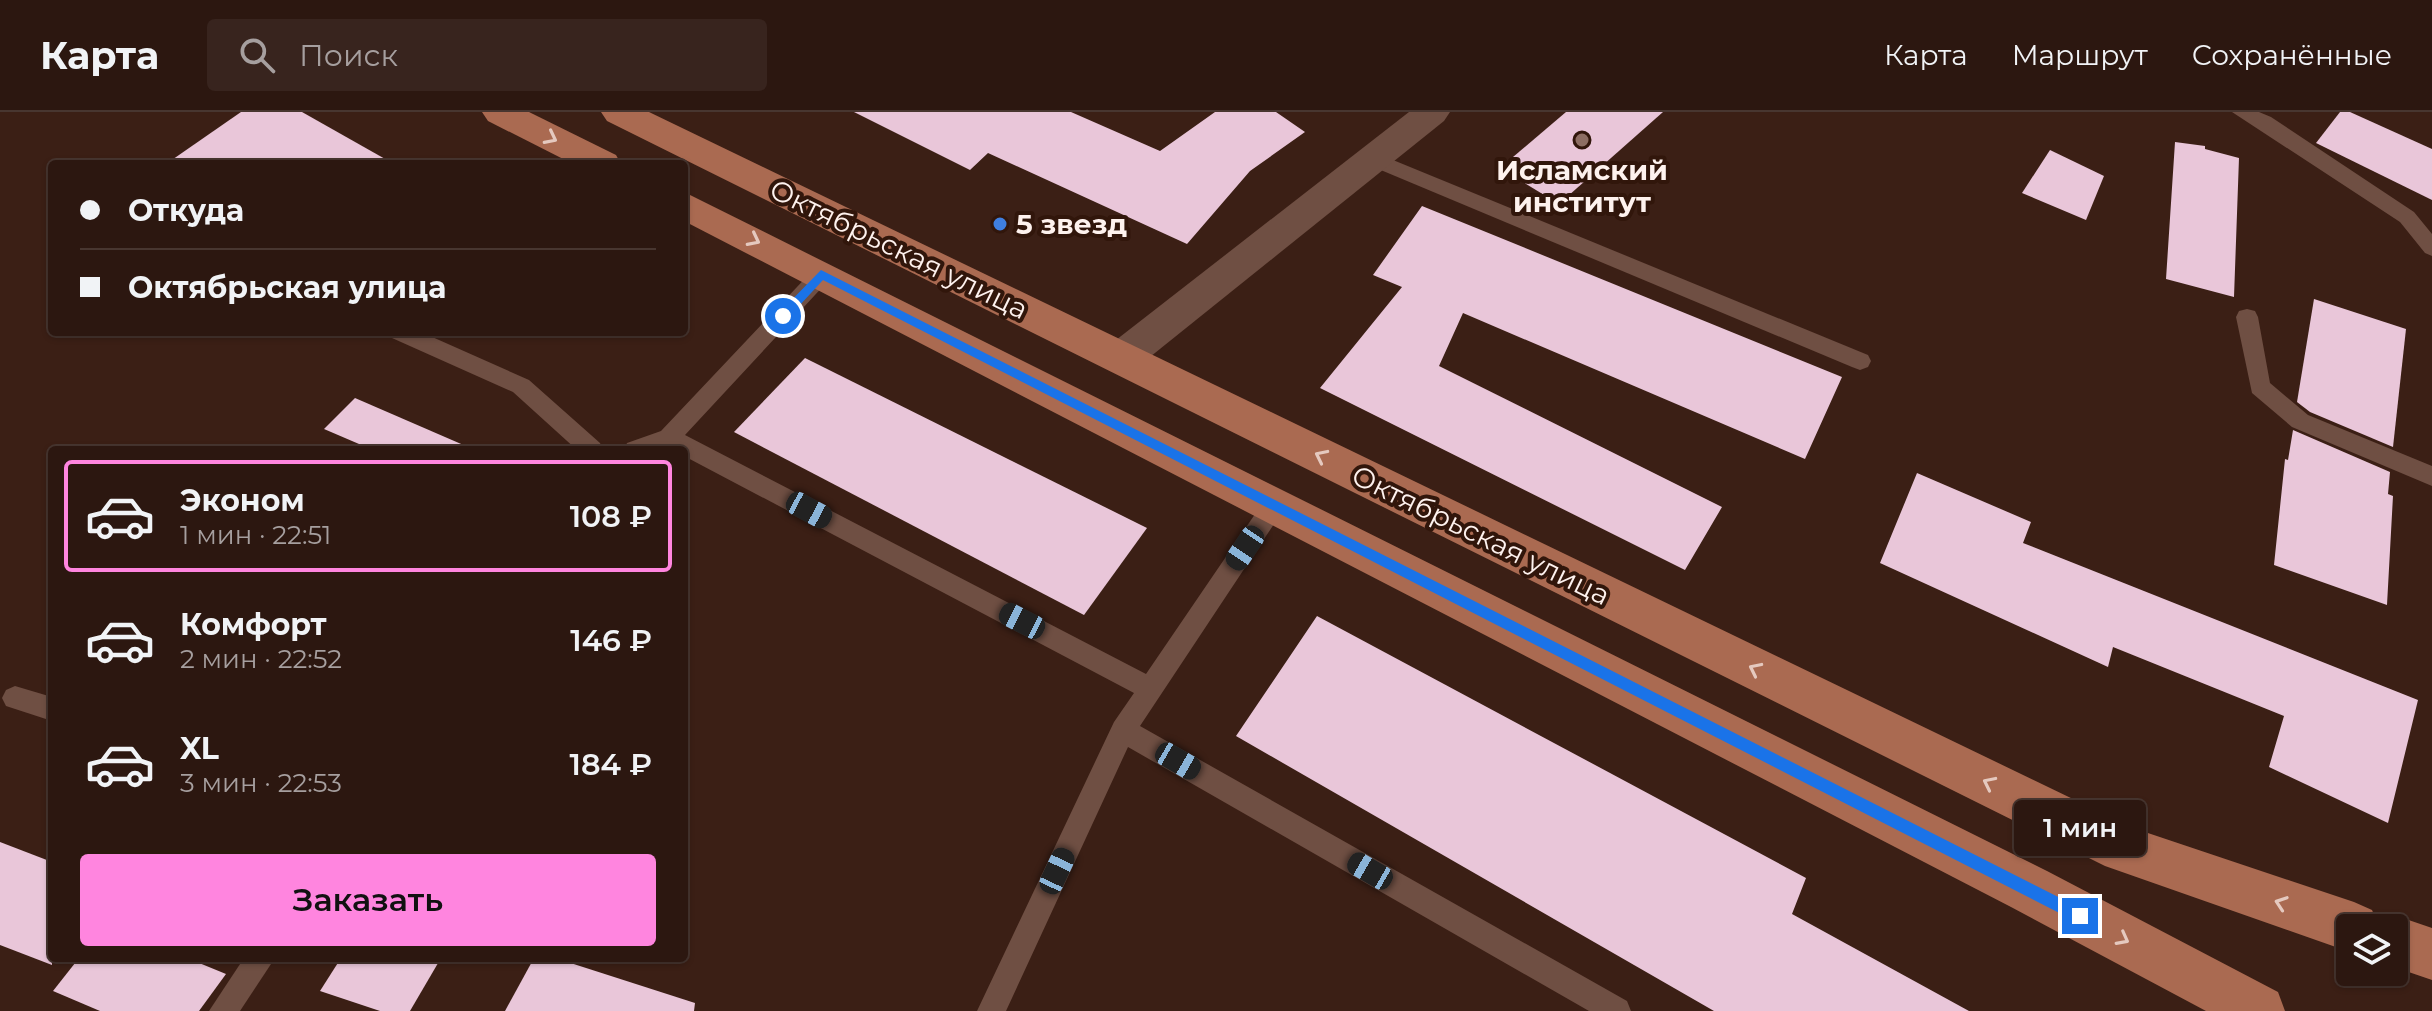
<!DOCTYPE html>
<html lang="ru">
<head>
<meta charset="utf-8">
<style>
	:root { --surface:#2c1710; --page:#38241e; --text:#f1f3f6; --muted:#a69f9f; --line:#483630; --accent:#ff85df }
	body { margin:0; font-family:Montserrat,sans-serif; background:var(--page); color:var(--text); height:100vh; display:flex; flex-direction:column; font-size:30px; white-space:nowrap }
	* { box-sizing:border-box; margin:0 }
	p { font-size:26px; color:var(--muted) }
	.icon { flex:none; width:44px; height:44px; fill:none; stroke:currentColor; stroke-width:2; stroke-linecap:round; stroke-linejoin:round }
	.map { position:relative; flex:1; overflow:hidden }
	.panel { position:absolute; left:48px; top:334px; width:640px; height:516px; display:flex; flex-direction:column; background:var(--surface); border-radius:8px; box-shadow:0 2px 6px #0004,0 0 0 2px var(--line) }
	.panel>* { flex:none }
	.guide { position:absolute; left:48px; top:48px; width:640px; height:176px; border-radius:8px; box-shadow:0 2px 6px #0004,0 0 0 2px var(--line); display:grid; align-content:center; height:176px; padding:0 32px; background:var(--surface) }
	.fabs { position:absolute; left:2336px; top:802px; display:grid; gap:16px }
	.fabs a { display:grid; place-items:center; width:72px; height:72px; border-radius:8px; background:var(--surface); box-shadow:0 2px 6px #0004,0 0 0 2px var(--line); font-size:40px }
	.end { position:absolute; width:36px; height:36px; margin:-18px; border:10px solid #1a73e8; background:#fff; box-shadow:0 0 0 4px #fff }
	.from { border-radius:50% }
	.bubble { position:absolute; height:56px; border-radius:8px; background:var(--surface); box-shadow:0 2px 6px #0004,0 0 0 2px var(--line); font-size:26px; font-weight:600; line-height:56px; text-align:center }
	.car { position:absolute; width:24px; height:48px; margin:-24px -12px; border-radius:10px; box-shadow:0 0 6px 2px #0007; background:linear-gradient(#222 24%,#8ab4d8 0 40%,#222 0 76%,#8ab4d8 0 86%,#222 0) }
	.guide b { display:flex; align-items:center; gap:28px; height:76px; font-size:30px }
	.guide b+b { border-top:2px solid var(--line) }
	.guide i { width:20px; height:20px; background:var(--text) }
	ul { padding:14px 0 0; list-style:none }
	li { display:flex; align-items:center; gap:24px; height:112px; margin:0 16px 12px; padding:0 16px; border:4px solid transparent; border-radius:8px }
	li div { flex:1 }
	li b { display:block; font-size:30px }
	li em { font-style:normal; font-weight:600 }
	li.active { border-color:var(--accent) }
	li>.icon { width:72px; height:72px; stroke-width:1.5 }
	.cta { display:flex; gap:16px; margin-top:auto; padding:16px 32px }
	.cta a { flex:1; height:92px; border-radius:8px; background:var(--accent); color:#111; font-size:32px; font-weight:600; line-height:92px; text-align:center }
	header { display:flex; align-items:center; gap:48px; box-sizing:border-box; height:112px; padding:0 40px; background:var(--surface); border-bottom:2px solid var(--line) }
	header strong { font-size:38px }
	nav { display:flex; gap:44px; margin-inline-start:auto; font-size:28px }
	.search { width:560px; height:72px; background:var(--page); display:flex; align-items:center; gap:20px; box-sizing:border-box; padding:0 28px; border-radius:8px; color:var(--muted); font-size:30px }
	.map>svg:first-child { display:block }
</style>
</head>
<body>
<header>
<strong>Карта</strong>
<div class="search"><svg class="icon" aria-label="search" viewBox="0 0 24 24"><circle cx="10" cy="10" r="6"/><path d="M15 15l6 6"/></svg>Поиск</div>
<nav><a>Карта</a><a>Маршрут</a><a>Сохранённые</a></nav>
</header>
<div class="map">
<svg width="2432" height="899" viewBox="0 0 2432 899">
	<rect width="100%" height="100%" fill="#3b1f15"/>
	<!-- building -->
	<g fill="#e9c6d9">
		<polygon points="241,0 302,0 394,52 166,52"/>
		<polygon points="854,0 1071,0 1160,39 1215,0 1276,0 1305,20 1250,59 1187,132 988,41 970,58"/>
		<polygon points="1566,0 1663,0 1559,92 1500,56"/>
		<polygon points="2340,0 2350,0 2432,37 2432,88 2316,31"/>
		<polygon points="2175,30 2205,34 2205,37 2239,46 2234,185 2166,167"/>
		<polygon points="2050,38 2104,64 2086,108 2022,81"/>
		<polygon points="1422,94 1842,265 1805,347 1463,201 1439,254 1722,395 1685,458 1320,276 1402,175 1373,163"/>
		<polygon points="2314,187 2406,217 2393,335 2310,300 2297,290"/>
		<polygon points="805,246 1147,416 1084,503 734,320"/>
		<polygon points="355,286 475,338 373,338 324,317"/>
		<polygon points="2293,318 2390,360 2388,382 2393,384 2387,493 2274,453 2285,347 2288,348"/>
		<polygon points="1917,361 2031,410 2023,431 2418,588 2388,711 2269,655 2284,604 2113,535 2108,555 1880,451"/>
		<polygon points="1317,504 1806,766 1792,802 1969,899 1714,899 1236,624"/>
		<polygon points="0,730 52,750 52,853 0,833"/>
		<polygon points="79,846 187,846 226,862 199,899 100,899 53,879"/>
		<polygon points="341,846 441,846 410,899 380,899 320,879"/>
		<polygon points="534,846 555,846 695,891 694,899 505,899"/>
	</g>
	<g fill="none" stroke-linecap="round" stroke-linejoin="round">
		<!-- service -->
		<g fill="#6f4f43" fill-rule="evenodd">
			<polygon points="2232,0 2259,0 2271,5 2414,100 2432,122 2432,144 2425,141 2400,110"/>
			<polygon points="1371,39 1868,243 1871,249 1868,255 1860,258 1852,255 1364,51 1361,46 1364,41"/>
			<path d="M821 155 828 157 831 163 828 169 685 323 1146 562 1266 386 1274 383 1282 386 1286 393 1282 400 1140 614 1627 889 1631 899H1589L1128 635 1006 899H977L1114 610 1134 581 684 344V338C664 338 645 338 624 338L627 331 661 319 814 157Z"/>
			<polygon points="2247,197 2255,199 2258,205 2270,271 2308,303 2432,354 2432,374 2292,315 2252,281 2236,205 2239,199"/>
			<polygon points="389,220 421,220 529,268 600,331 603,338 577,338 513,280 392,226"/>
			<polygon points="15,574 52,585 52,609 6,594 2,586 6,578"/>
			<polygon points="244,846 275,846 240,899 209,899"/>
		</g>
		<!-- minor -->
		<polygon fill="#6f4f43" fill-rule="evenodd" points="1409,0 1450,0 1444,9 1135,257 1121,262 1107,257 1101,246 1107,235"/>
		<!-- primary -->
		<g fill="#aa6a51" fill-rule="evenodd">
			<polygon points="482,0 529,0 616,43 621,52 573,52 488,9"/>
			<polygon points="601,0 649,0 2133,716 2354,790 2372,798 2377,810 2394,803 2432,816 2432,868 2394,855 2394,816 2350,816 2350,840 2105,754 607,9"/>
			<polygon points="684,80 2047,759 2278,880 2285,899 2206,899 2011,795 684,109"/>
		</g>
	</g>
	<!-- one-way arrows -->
	<defs><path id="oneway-chevron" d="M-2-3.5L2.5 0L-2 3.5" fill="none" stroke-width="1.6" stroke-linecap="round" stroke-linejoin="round" transform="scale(2)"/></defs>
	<g stroke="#e5c9bf">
		<use href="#oneway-chevron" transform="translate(551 26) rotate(27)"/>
		<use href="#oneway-chevron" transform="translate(754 128) rotate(27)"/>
		<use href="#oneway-chevron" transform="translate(1321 344) rotate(-154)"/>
		<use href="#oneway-chevron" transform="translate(1755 557) rotate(-154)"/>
		<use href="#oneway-chevron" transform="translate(1989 671) rotate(-154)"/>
		<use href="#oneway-chevron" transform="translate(2281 791) rotate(-161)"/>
		<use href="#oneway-chevron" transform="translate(2123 827) rotate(28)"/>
	</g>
	<!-- route -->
	<polygon fill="#1a73e8" points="821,158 2086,799 2086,809 2075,809 823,168 787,207 779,207 779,201"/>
	<!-- markers -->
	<circle fill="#8d6e63" stroke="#31160b" stroke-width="3" cx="1582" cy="28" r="8"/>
	<circle fill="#3f7fe0" stroke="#31160b" stroke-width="3" cx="1000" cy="112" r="8"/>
	<g text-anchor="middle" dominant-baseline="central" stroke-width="8" stroke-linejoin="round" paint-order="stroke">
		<!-- poi labels -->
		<g font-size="28" font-weight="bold" fill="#fef2ee" stroke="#31160b">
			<text x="1582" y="58">Исламский<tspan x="1582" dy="32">институт</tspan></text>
			<text x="1016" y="112" text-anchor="start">5 звезд</text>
		</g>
		<!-- street labels -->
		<g font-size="28" fill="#fef2ee" stroke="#31160b">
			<text transform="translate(899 137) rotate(26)">Октябрьская улица</text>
			<text transform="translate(1481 423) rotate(26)">Октябрьская улица</text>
		</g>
	</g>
</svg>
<div class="fabs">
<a><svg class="icon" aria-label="layers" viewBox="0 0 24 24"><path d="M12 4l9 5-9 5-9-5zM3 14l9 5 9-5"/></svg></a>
</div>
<i class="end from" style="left:783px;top:204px"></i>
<i class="end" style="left:2080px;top:804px"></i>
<div class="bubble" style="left:2014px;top:688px;width:132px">1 мин</div>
<i class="car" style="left:809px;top:398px;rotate:118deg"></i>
<i class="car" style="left:1245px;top:436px;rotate:214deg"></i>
<i class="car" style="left:1022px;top:509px;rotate:297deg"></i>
<i class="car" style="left:1178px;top:649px;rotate:120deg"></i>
<i class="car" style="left:1057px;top:759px;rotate:25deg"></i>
<i class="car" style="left:1370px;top:759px;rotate:300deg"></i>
<div class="guide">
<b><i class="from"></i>Откуда</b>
<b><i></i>Октябрьская улица</b>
</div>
<section class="panel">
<ul>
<li class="active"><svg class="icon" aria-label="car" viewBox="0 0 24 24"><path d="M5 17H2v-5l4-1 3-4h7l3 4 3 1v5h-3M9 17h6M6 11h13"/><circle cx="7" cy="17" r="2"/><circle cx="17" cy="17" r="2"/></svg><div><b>Эконом</b><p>1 мин · 22:51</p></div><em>108 ₽</em></li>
<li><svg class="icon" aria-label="car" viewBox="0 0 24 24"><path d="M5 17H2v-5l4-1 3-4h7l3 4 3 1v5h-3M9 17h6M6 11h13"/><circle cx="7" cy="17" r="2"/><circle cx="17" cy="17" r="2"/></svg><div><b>Комфорт</b><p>2 мин · 22:52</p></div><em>146 ₽</em></li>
<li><svg class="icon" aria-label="car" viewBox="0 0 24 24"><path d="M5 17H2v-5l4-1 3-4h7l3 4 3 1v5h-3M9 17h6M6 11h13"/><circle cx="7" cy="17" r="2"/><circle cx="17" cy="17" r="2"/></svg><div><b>XL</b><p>3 мин · 22:53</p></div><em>184 ₽</em></li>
</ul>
<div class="cta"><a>Заказать</a></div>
</section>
</div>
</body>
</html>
